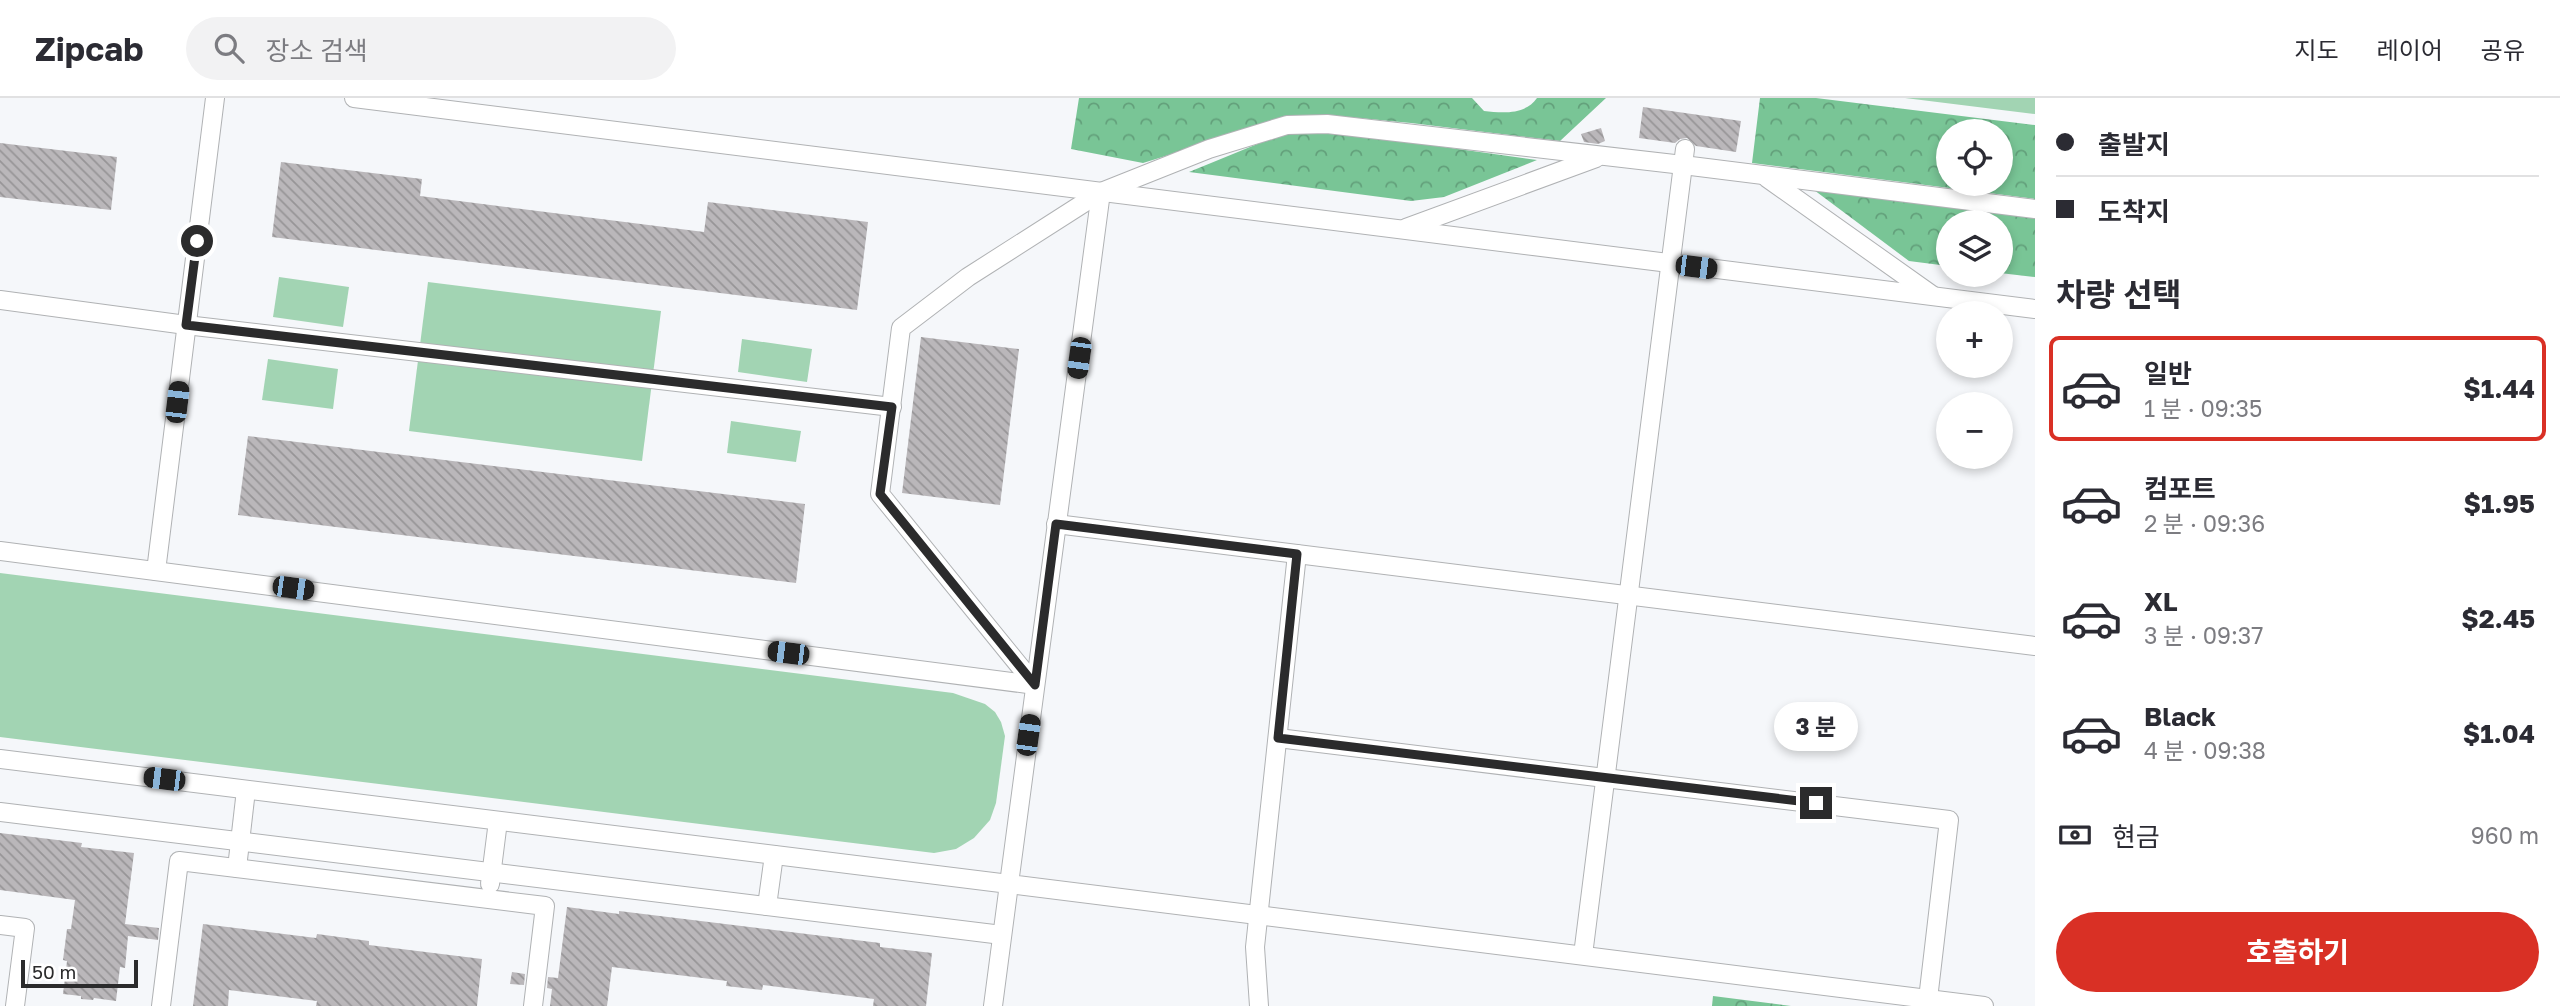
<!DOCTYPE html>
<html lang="ko">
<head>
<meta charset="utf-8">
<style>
	:root { --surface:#fff; --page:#f2f2f3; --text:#2b2b33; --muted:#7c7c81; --line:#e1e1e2; --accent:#d93025 }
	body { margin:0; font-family:"Golos Text","Noto Sans KR",sans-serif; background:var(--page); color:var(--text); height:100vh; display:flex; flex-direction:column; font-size:26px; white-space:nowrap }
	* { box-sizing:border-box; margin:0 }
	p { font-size:23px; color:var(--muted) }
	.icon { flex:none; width:38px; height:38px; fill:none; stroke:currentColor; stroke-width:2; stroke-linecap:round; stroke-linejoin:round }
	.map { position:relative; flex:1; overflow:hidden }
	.details { display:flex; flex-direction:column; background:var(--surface); width:525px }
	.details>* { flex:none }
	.hud { display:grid; align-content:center; height:154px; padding:0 21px; background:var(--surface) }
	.fabs { position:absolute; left:1936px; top:21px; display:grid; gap:14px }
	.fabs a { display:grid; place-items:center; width:77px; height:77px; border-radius:50%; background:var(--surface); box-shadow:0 4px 10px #0003; font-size:35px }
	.scale { position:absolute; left:21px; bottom:18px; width:117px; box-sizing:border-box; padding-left:7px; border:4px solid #2b2b2c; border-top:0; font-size:19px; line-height:24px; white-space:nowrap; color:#2b2b2c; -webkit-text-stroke:5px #fff; paint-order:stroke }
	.end { position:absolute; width:32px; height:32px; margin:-16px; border:9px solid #2b2b2c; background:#fff; box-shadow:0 0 0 4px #fff }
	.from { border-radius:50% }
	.bubble { position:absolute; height:49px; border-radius:24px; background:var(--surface); box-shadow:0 4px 10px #0003; font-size:23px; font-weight:700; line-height:49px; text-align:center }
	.car { position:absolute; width:21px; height:42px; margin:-21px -10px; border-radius:9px; box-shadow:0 0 5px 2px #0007; background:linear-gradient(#222 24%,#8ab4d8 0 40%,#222 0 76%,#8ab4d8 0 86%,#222 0) }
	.hud b { display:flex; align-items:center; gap:24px; height:66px; font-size:26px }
	.hud b+b { border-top:2px solid var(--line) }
	.hud i { width:18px; height:18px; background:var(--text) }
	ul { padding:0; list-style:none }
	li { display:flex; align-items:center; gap:21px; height:105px; margin:0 14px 10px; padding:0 7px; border:4px solid transparent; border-radius:10px }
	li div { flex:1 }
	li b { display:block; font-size:26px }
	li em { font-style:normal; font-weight:700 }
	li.active { border-color:var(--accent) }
	li>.icon { width:63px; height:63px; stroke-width:1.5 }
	h2 { padding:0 21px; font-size:32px; line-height:84px }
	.pay { display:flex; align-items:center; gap:18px; height:77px; padding:0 21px; font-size:26px }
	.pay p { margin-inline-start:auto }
	.cta { display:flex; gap:14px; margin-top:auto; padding:14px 21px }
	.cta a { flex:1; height:80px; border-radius:42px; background:var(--accent); color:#fff; font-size:28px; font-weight:700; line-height:80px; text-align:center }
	header { display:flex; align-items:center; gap:42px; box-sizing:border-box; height:98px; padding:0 35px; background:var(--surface); border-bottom:2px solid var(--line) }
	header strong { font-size:33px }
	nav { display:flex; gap:38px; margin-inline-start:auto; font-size:24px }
	.search { width:490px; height:63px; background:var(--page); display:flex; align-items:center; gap:18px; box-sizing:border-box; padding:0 24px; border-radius:38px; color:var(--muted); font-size:26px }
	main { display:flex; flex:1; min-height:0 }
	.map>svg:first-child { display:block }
</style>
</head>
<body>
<header>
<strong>Zipcab</strong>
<div class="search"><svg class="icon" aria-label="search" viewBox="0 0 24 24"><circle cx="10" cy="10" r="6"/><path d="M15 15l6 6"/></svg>장소 검색</div>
<nav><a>지도</a><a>레이어</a><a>공유</a></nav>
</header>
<main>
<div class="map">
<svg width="2035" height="908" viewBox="0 0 2035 908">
	<defs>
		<pattern id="forest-crowns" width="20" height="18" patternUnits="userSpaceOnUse" patternTransform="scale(1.75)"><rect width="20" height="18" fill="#79c596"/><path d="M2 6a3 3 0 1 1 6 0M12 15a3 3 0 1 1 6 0" fill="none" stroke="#63a07b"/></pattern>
		<pattern id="building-back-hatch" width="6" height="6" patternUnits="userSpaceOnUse" patternTransform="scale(1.75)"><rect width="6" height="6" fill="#bab7ba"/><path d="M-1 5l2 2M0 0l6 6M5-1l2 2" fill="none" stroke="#979597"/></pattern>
	</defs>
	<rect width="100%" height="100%" fill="#f5f7fa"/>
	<!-- grass -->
	<g fill="#a2d4b3">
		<polygon points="1905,0 2035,0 2035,16"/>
		<polygon points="279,179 349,189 343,229 273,219"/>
		<polygon points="428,184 661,213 642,363 409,333"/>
		<polygon points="742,241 812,251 807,284 738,274"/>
		<polygon points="268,261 338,271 333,311 262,302"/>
		<polygon points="731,323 801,333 796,364 727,355"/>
		<polygon points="0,475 953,595 985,606 995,614 1001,624 1005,638 996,705 990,722 974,740 956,751 934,755 0,639"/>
	</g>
	<!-- forest -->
	<g fill="url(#forest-crowns)" fill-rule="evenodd">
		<path d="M1079 0H1472L1484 13C1503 15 1525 17 1537 0H1606L1560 43 1411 25 1327 17 1282 22 1143 65 1071 51Z"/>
		<path d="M1760 0H1816L2035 27V101L1752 65ZM2000 33V86H1948V33Z"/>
		<polygon points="1323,32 1537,62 1444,99 1411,103 1189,74 1282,36"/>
		<polygon points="1814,92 2035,119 2035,179 2000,175 2000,124 1948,124 1948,168 1909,163"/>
		<polygon points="1713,898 1791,908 1712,908"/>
	</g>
	<!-- building -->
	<g fill="url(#building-back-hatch)">
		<polygon points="1643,9 1741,23 1736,54 1696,48 1687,40 1680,41 1675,45 1639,40"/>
		<polygon points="1601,30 1605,43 1598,46 1584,44 1581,36"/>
		<polygon points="0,45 117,59 111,112 0,99"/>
		<polygon points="281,64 422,81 420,98 704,134 708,104 868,124 857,212 272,139"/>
		<polygon points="921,239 1019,251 1000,407 902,395"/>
		<polygon points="248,338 805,406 796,485 238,417"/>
		<polygon points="0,735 82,745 81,749 134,755 125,826 159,830 158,842 128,838 125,870 120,869 116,903 94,900 93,902 81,901 81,898 63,896 67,863 63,862 67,831 71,831 75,802 0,792"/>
		<polygon points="567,809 619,816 619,813 880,845 880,849 932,855 926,908 873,908 874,901 763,887 762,892 726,888 727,883 612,869 607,908 550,908 552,891 547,890 548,879 558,880"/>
		<polygon points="203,826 316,840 317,836 369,843 369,847 482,861 477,908 316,908 317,903 229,892 228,908 193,908"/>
		<polygon points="512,874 525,876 524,887 510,886"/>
	</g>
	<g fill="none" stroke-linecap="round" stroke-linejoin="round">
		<defs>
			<g id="minor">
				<polyline points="354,0 2035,211"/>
				<polyline points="1767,80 1932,197"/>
				<polyline points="1101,94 1009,786 1984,908"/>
				<polyline points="1406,130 1596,60"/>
				<polyline points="0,202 186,227 892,309"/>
				<polyline points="1056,426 2035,548"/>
				<polyline points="0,453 1035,587"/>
				<polyline points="156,473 215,0"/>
				<polyline points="1035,587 880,396 901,230 968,179 1101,94 1209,51 1287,27 1327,26 1683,67 2035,111"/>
				<polyline points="1278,640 1949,722 1928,901"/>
				<polyline points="0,661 1009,786 993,908"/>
				<polyline points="0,714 1002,837"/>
				<polyline points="237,770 246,692"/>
				<polyline points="490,786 498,723"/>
				<polyline points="767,808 774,757"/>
				<polyline points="0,827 25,830 15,908"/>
				<polyline points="1583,857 1685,51"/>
				<polyline points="161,908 179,763 545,808 533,908"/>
				<polyline points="1259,908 1255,849 1297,456"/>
			</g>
		</defs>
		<!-- minor casing -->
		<use href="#minor" stroke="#b0b2b4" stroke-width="20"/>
		<!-- minor -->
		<use href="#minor" stroke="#fff" stroke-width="18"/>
	</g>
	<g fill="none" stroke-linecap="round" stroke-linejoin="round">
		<!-- route -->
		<polyline stroke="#2b2b2c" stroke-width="9" points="197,143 186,227 892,309 880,396 1035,587 1056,426 1297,456 1278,640 1816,705"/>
	</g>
</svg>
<div class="fabs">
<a><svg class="icon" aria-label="locate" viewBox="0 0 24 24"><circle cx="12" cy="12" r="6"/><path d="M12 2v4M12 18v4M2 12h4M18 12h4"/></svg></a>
<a><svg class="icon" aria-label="layers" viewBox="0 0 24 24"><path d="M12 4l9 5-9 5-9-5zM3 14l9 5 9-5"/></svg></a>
<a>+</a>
<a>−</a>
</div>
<div class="scale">50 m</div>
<i class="end from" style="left:197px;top:143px"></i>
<i class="end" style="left:1816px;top:705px"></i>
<div class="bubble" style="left:1774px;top:604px;width:84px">3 분</div>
<i class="car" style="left:1696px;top:169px;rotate:97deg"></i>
<i class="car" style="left:1079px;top:260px;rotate:188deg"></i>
<i class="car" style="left:177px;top:304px;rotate:7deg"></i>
<i class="car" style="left:293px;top:490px;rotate:98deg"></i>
<i class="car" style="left:788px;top:555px;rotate:277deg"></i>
<i class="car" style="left:1028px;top:637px;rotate:8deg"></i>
<i class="car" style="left:164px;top:681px;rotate:277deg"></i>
</div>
<section class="details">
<div class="hud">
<b><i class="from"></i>출발지</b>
<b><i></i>도착지</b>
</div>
<h2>차량 선택</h2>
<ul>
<li class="active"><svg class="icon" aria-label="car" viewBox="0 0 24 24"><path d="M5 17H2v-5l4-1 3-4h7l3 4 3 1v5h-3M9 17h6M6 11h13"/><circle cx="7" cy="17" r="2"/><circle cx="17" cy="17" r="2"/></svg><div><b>일반</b><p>1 분 · 09:35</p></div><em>$1.44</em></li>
<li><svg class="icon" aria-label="car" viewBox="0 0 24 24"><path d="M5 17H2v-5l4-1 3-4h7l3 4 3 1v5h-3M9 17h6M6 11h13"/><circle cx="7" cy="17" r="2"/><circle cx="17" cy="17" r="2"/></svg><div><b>컴포트</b><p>2 분 · 09:36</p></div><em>$1.95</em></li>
<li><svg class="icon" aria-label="car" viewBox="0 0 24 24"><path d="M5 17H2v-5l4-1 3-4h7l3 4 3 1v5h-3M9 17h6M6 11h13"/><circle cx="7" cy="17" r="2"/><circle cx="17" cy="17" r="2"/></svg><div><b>XL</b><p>3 분 · 09:37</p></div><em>$2.45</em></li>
<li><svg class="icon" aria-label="car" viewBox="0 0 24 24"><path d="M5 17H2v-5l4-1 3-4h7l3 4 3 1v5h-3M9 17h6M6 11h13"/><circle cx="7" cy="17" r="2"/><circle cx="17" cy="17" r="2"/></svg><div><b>Black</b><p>4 분 · 09:38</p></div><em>$1.04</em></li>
</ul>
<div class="pay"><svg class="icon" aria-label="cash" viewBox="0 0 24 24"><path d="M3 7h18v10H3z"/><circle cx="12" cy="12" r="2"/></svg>현금<p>960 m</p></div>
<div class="cta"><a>호출하기</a></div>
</section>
</main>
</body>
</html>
